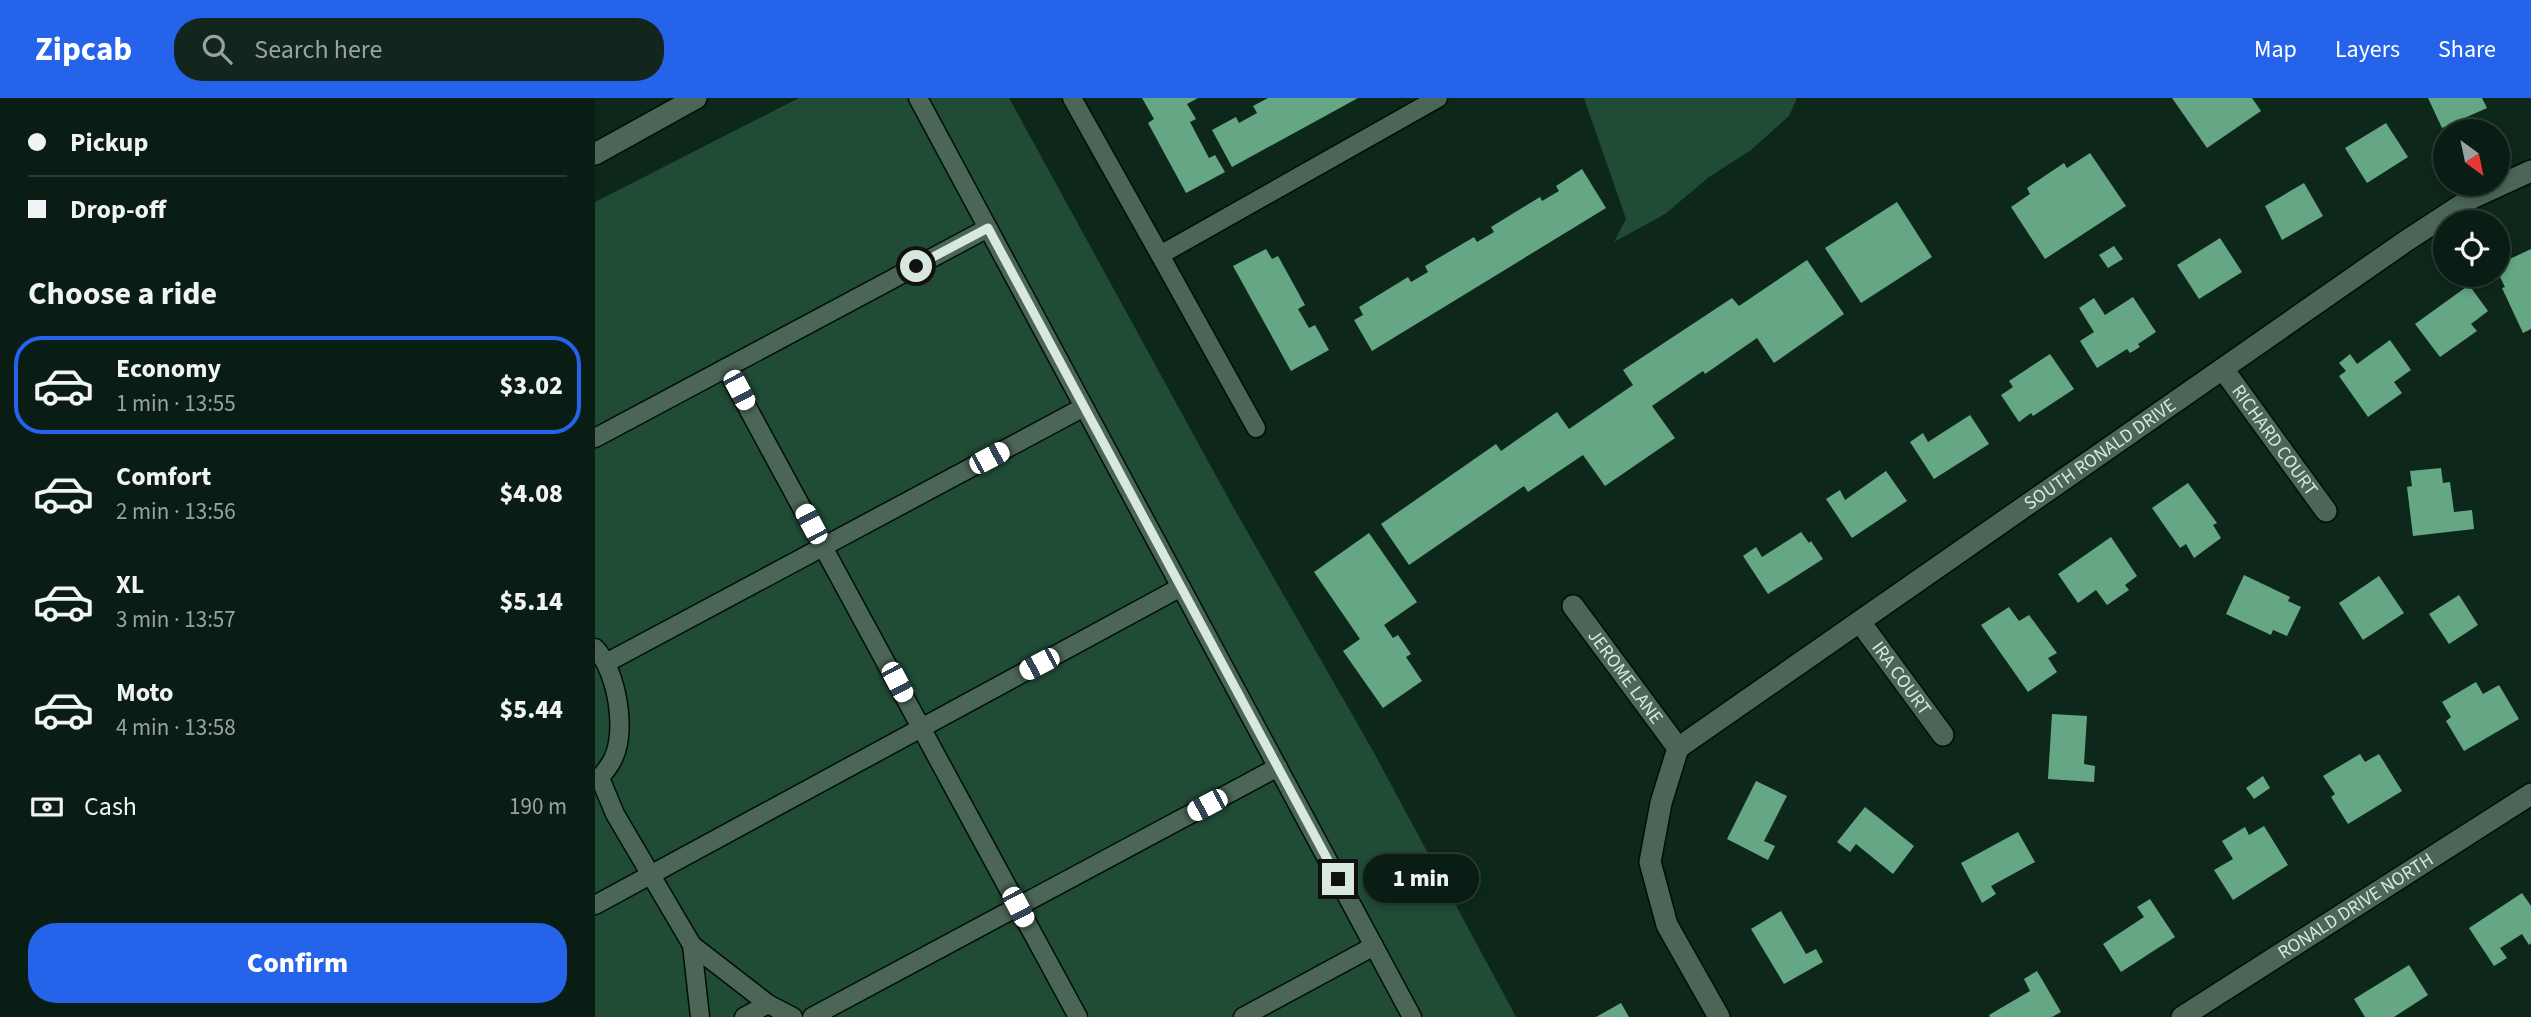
<!DOCTYPE html>
<html lang="en">
<head>
<meta charset="utf-8">
<style>
	:root { --surface:#0a1d14; --page:#13261d; --text:#f1f3f6; --muted:#99a2a0; --line:#2a3b34; --accent:#2563eb }
	body { margin:0; font-family:"Source Sans 3",sans-serif; background:var(--page); color:var(--text); height:100vh; display:flex; flex-direction:column; font-size:26px; white-space:nowrap }
	* { box-sizing:border-box; margin:0 }
	p { font-size:23px; color:var(--muted) }
	.icon { flex:none; width:38px; height:38px; fill:none; stroke:currentColor; stroke-width:2; stroke-linecap:round; stroke-linejoin:round }
	.map { position:relative; flex:1; overflow:hidden }
	.sheet { display:flex; flex-direction:column; background:var(--surface); width:595px }
	.sheet>* { flex:none }
	.guide { display:grid; align-content:center; height:154px; padding:0 28px; background:var(--surface) }
	.needle { width:46px; rotate:147deg }
	.controls { position:absolute; left:1838px; top:21px; display:grid; gap:14px }
	.controls a { display:grid; place-items:center; width:77px; height:77px; border-radius:50%; background:var(--surface); box-shadow:0 4px 10px #0003,0 0 0 2px var(--line); font-size:35px }
	.end { position:absolute; width:32px; height:32px; margin:-16px; border:9px solid #d9e8df; background:#111; box-shadow:0 0 0 4px #111 }
	.from { border-radius:50% }
	.bubble { position:absolute; height:49px; border-radius:24px; background:var(--surface); box-shadow:0 4px 10px #0003,0 0 0 2px var(--line); font-size:23px; font-weight:800; line-height:49px; text-align:center }
	.car { position:absolute; width:21px; height:42px; margin:-21px -10px; border-radius:9px; box-shadow:0 0 5px 2px #0007; background:linear-gradient(#fff 24%,#345 0 40%,#fff 0 76%,#345 0 86%,#fff 0) }
	.guide b { display:flex; align-items:center; gap:24px; height:66px; font-size:26px }
	.guide b+b { border-top:2px solid var(--line) }
	.guide i { width:18px; height:18px; background:var(--text) }
	ul { padding:0; list-style:none }
	li { display:flex; align-items:center; gap:21px; height:98px; margin:0 14px 10px; padding:0 14px; border:4px solid transparent; border-radius:28px }
	li div { flex:1 }
	li b { display:block; font-size:26px }
	li em { font-style:normal; font-weight:800 }
	li.current { border-color:var(--accent) }
	li>.icon { width:63px; height:63px; stroke-width:1.5 }
	h2 { padding:0 28px; font-size:32px; line-height:84px }
	.pay { display:flex; align-items:center; gap:18px; height:77px; padding:0 28px; font-size:26px }
	.pay p { margin-inline-start:auto }
	.action { display:flex; gap:14px; margin-top:auto; padding:14px 28px }
	.action a { flex:1; height:80px; border-radius:28px; background:var(--accent); color:#fff; font-size:28px; font-weight:800; line-height:80px; text-align:center }
	header { display:flex; align-items:center; gap:42px; box-sizing:border-box; height:98px; padding:0 35px; background:var(--accent); color:#fff }
	header strong { font-size:33px }
	nav { display:flex; gap:38px; margin-inline-start:auto; font-size:24px }
	.search { width:490px; height:63px; background:var(--page); display:flex; align-items:center; gap:18px; box-sizing:border-box; padding:0 24px; border-radius:28px; color:var(--muted); font-size:26px }
	main { display:flex; flex:1; min-height:0 }
	.map>svg:first-child { display:block }
</style>
</head>
<body>
<header>
<strong>Zipcab</strong>
<div class="search"><svg class="icon" aria-label="search" viewBox="0 0 24 24"><circle cx="10" cy="10" r="6"/><path d="M15 15l6 6"/></svg>Search here</div>
<nav><a>Map</a><a>Layers</a><a>Share</a></nav>
</header>
<main>
<section class="sheet">
<div class="guide">
<b><i class="from"></i>Pickup</b>
<b><i></i>Drop-off</b>
</div>
<h2>Choose a ride</h2>
<ul>
<li class="current"><svg class="icon" aria-label="car" viewBox="0 0 24 24"><path d="M5 17H2v-5l4-1 3-4h7l3 4 3 1v5h-3M9 17h6M6 11h13"/><circle cx="7" cy="17" r="2"/><circle cx="17" cy="17" r="2"/></svg><div><b>Economy</b><p>1 min · 13:55</p></div><em>$3.02</em></li>
<li><svg class="icon" aria-label="car" viewBox="0 0 24 24"><path d="M5 17H2v-5l4-1 3-4h7l3 4 3 1v5h-3M9 17h6M6 11h13"/><circle cx="7" cy="17" r="2"/><circle cx="17" cy="17" r="2"/></svg><div><b>Comfort</b><p>2 min · 13:56</p></div><em>$4.08</em></li>
<li><svg class="icon" aria-label="car" viewBox="0 0 24 24"><path d="M5 17H2v-5l4-1 3-4h7l3 4 3 1v5h-3M9 17h6M6 11h13"/><circle cx="7" cy="17" r="2"/><circle cx="17" cy="17" r="2"/></svg><div><b>XL</b><p>3 min · 13:57</p></div><em>$5.14</em></li>
<li><svg class="icon" aria-label="car" viewBox="0 0 24 24"><path d="M5 17H2v-5l4-1 3-4h7l3 4 3 1v5h-3M9 17h6M6 11h13"/><circle cx="7" cy="17" r="2"/><circle cx="17" cy="17" r="2"/></svg><div><b>Moto</b><p>4 min · 13:58</p></div><em>$5.44</em></li>
</ul>
<div class="pay"><svg class="icon" aria-label="cash" viewBox="0 0 24 24"><path d="M3 7h18v10H3z"/><circle cx="12" cy="12" r="2"/></svg>Cash<p>190 m</p></div>
<div class="action"><a>Confirm</a></div>
</section>
<div class="map">
<svg width="1936" height="919" viewBox="0 0 1936 919">
	<rect width="100%" height="100%" fill="#0e271b"/>
	<!-- green -->
	<g fill="#204c36">
		<polygon points="204,0 414,0 637,407 778,653 921,919 0,919 0,104"/>
		<polygon points="989,0 1202,0 1194,18 1156,52 1114,79 1070,116 1019,144 1031,121"/>
	</g>
	<!-- building -->
	<g fill="#65a784">
		<polygon points="547,0 603,0 592,6 601,21 595,24 614,60 620,57 630,74 591,95 553,25 559,21"/>
		<polygon points="673,0 763,0 637,69 617,32 641,19 644,25 662,15 658,8"/>
		<polygon points="1577,0 1657,0 1666,13 1612,50"/>
		<polygon points="1833,0 1887,0 1892,10 1847,30"/>
		<polygon points="1791,25 1813,59 1772,85 1750,50"/>
		<polygon points="1495,55 1531,108 1450,161 1416,109 1435,96 1432,90 1469,65 1472,70"/>
		<polygon points="987,71 1011,110 777,253 759,222 768,217 764,209 813,179 816,184 833,174 830,168 879,139 882,144 899,134 896,129 945,99 947,103 964,93 961,88"/>
		<polygon points="1709,85 1728,118 1687,142 1670,108"/>
		<polygon points="1302,104 1337,159 1266,205 1230,150"/>
		<polygon points="1625,140 1647,174 1604,201 1582,167"/>
		<polygon points="1519,148 1528,161 1513,170 1504,157"/>
		<polygon points="671,151 677,161 683,158 710,207 703,211 714,230 720,227 734,252 696,273 638,168"/>
		<polygon points="1936,151 1936,231 1928,235 1907,190 1910,189 1902,173 1902,167"/>
		<polygon points="1212,162 1249,216 1179,265 1162,240 1110,276 1108,273 1057,308 1080,340 1010,388 988,357 933,394 929,388 814,467 786,426 901,346 906,353 962,314 974,331 1038,287 1028,272 1137,200 1144,208"/>
		<polygon points="1874,187 1893,213 1876,226 1882,233 1845,259 1820,226"/>
		<polygon points="1538,199 1561,234 1543,246 1545,249 1535,255 1532,251 1502,270 1485,243 1499,234 1484,210 1499,200 1510,217"/>
		<polygon points="1795,242 1816,272 1799,284 1807,295 1773,319 1744,278 1751,273 1744,265 1755,256 1762,266"/>
		<polygon points="1455,256 1479,291 1438,318 1436,315 1424,324 1406,297 1418,289 1414,283"/>
		<polygon points="1375,317 1394,346 1339,381 1315,344 1328,335 1333,344"/>
		<polygon points="1846,370 1848,385 1855,384 1859,414 1877,412 1879,431 1818,438 1812,389 1817,388 1815,373"/>
		<polygon points="1291,373 1312,403 1257,440 1231,401 1245,392 1250,402"/>
		<polygon points="1593,385 1622,425 1618,427 1626,440 1599,460 1591,446 1585,450 1557,410"/>
		<polygon points="1206,434 1214,445 1216,443 1228,461 1173,496 1148,458 1161,449 1167,459"/>
		<polygon points="774,435 822,504 789,527 798,540 803,537 816,556 811,559 827,583 788,610 748,553 765,541 719,474"/>
		<polygon points="1516,439 1542,478 1530,487 1534,492 1512,507 1501,492 1483,505 1463,476"/>
		<polygon points="1649,477 1695,499 1693,503 1706,509 1692,538 1678,532 1676,537 1631,516"/>
		<polygon points="1784,478 1809,515 1768,542 1744,505"/>
		<polygon points="1864,497 1883,527 1854,546 1834,516"/>
		<polygon points="1414,509 1424,523 1434,517 1462,555 1453,560 1462,574 1433,594 1386,527"/>
		<polygon points="1881,584 1888,596 1904,587 1924,621 1869,653 1851,623 1856,619 1847,604"/>
		<polygon points="1457,616 1492,618 1489,666 1500,668 1499,684 1453,681"/>
		<polygon points="1765,656 1770,664 1784,656 1807,693 1753,726 1736,699 1740,696 1728,678"/>
		<polygon points="1668,678 1675,690 1659,701 1651,690"/>
		<polygon points="1161,683 1192,698 1169,743 1180,748 1173,762 1132,741"/>
		<polygon points="1270,709 1319,748 1298,776 1261,746 1255,754 1242,744"/>
		<polygon points="1669,728 1693,767 1638,802 1619,772 1638,761 1627,743 1650,729 1654,737"/>
		<polygon points="1423,734 1440,764 1396,788 1401,796 1387,805 1366,765"/>
		<polygon points="1927,795 1936,808 1936,845 1934,847 1927,836 1905,850 1912,860 1899,868 1874,830"/>
		<polygon points="1555,801 1580,839 1526,874 1508,846 1549,819 1542,809"/>
		<polygon points="1186,813 1211,856 1221,851 1228,864 1189,886 1156,831"/>
		<polygon points="1814,867 1833,897 1799,919 1770,919 1759,901"/>
		<polygon points="1442,873 1466,914 1457,919 1395,919 1394,917 1435,893 1429,881"/>
		<polygon points="1026,905 1034,919 1001,919"/>
	</g>
	<g fill="none" stroke-linecap="round" stroke-linejoin="round">
		<defs>
			<g id="lane">
				<polyline points="323,0 817,919"/>
				<polyline points="477,0 565,157 843,0"/>
				<polyline points="565,157 661,330"/>
				<polyline points="131,270 483,919"/>
				<polyline points="0,340 393,130"/>
				<path d="M0 550C22 573 32 632 18 661 15 668 9 674 5 680"/>
				<polyline points="11,565 489,309"/>
				<polyline points="5,680 20,716 97,847 173,906 198,919"/>
				<polyline points="0,807 586,489"/>
				<polyline points="97,847 105,919"/>
				<polyline points="149,919 173,906"/>
				<polyline points="217,919 683,669"/>
				<polyline points="648,919 779,848"/>
			</g>
			<g id="street">
				<polyline points="0,56 101,0"/>
				<path id="s1" d="M1628 271 1731 413"/>
				<path id="s2" d="M978 508 1083 650"/>
				<path id="s3" d="M1265 524 1348 637"/>
				<path id="s4" d="M1083 650 1811 143 1877 100 1936 73"/>
				<polyline points="1083,650 1066,705 1055,764 1072,827 1124,919"/>
				<path id="s5" d="M1587 919 1936 696"/>
			</g>
		</defs>
		<!-- lane casing -->
		<use href="#lane" stroke="#000f06" stroke-width="21"/>
		<!-- street casing -->
		<use href="#street" stroke="#000f06" stroke-width="24"/>
		<!-- lane -->
		<use href="#lane" stroke="#4b6557" stroke-width="18"/>
		<!-- street -->
		<use href="#street" stroke="#4b6557" stroke-width="21"/>
	</g>
	<g fill="none" stroke-linecap="round" stroke-linejoin="round">
		<!-- route -->
		<polyline stroke="#d9e8df" stroke-width="9" points="321,168 393,130 743,781"/>
	</g>
	<g text-anchor="middle" dominant-baseline="central" stroke-width="7" stroke-linejoin="round" paint-order="stroke">
		<!-- street labels -->
		<g font-size="19" fill="#d9e8df" stroke="#051d12">
			<text stroke="none"><textPath href="#s1" startOffset="88">RICHARD COURT</textPath></text>
			<text stroke="none"><textPath href="#s4" startOffset="514">SOUTH RONALD DRIVE</textPath></text>
			<text stroke="none"><textPath href="#s2" startOffset="88">JEROME LANE</textPath></text>
			<text stroke="none"><textPath href="#s3" startOffset="70">IRA COURT</textPath></text>
			<text stroke="none"><textPath href="#s5" startOffset="206">RONALD DRIVE NORTH</textPath></text>
		</g>
	</g>
</svg>
<div class="controls">
<a><svg class="needle" viewBox="-14 -14 28 28"><path d="M0-13l5 13h-10z" fill="#e53935"/><path d="M0 13l5-13h-10z" fill="#99a2a0"/></svg></a>
<a><svg class="icon" aria-label="locate" viewBox="0 0 24 24"><circle cx="12" cy="12" r="6"/><path d="M12 2v4M12 18v4M2 12h4M18 12h4"/></svg></a>
</div>
<i class="end from" style="left:321px;top:168px"></i>
<i class="end" style="left:743px;top:781px"></i>
<div class="bubble" style="left:768px;top:756px;width:116px">1 min</div>
<i class="car" style="left:144px;top:292px;rotate:152deg"></i>
<i class="car" style="left:394px;top:360px;rotate:62deg"></i>
<i class="car" style="left:216px;top:426px;rotate:332deg"></i>
<i class="car" style="left:444px;top:566px;rotate:242deg"></i>
<i class="car" style="left:302px;top:584px;rotate:152deg"></i>
<i class="car" style="left:612px;top:707px;rotate:242deg"></i>
<i class="car" style="left:423px;top:809px;rotate:152deg"></i>
</div>
</main>
</body>
</html>
